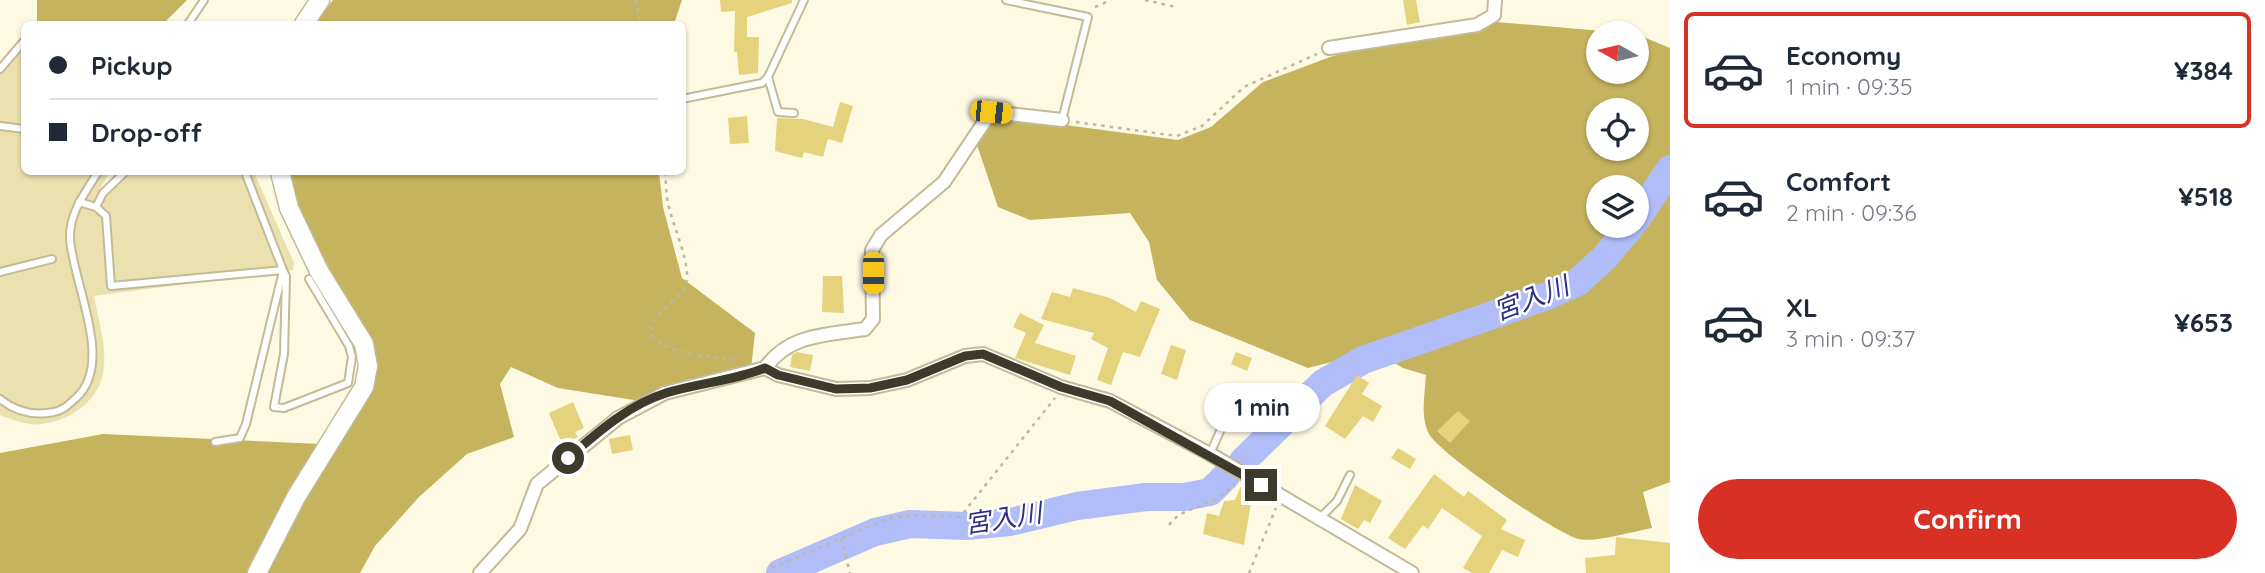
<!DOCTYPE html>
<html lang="en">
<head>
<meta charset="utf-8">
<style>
	:root { --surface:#fff; --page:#f2f2f3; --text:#1f2937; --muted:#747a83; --line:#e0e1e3; --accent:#d93025 }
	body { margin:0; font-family:Quicksand,"Noto Sans JP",sans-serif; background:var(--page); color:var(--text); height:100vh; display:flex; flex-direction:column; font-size:26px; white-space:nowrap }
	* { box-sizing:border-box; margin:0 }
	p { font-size:23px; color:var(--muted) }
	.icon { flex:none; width:38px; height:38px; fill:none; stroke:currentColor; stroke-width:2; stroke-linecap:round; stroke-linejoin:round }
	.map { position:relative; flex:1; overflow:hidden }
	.sheet { display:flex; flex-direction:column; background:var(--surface); width:595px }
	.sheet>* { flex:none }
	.top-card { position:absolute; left:21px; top:21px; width:665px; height:154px; border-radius:10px; box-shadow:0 2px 5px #0004; display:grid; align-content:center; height:154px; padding:0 28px; background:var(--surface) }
	.needle { width:46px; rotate:278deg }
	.fabs { position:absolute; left:1586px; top:21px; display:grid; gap:14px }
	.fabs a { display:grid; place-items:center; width:63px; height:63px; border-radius:50%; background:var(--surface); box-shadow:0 2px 5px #0004; font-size:35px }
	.end { position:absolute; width:32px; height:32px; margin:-16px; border:9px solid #3d3a2c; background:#fff; box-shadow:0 0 0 4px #fff }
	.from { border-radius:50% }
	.bubble { position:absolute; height:49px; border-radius:24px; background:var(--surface); box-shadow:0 2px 5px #0004; font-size:23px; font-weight:700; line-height:49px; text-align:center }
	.car { position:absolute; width:21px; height:42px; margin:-21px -10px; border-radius:9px; box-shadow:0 0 5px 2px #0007; background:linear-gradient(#f5c518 24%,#345 0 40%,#f5c518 0 76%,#345 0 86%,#f5c518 0) }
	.top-card b { display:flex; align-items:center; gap:24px; height:66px; font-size:26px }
	.top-card b+b { border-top:2px solid var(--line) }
	.top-card i { width:18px; height:18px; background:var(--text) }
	ul { padding:12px 0 0; list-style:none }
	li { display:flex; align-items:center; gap:21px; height:116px; margin:0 14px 10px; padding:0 14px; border:4px solid transparent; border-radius:10px }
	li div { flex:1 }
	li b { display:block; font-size:26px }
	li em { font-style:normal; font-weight:700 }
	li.selected { border-color:var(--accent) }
	li>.icon { width:63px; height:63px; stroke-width:1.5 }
	.primary-button { display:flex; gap:14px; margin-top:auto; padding:14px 28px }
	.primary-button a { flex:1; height:80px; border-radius:42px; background:var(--accent); color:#fff; font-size:28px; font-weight:700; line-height:80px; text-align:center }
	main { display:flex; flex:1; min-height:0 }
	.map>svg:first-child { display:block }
</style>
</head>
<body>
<main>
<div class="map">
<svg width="1670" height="573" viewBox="0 0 1670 573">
	<rect width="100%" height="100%" fill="#fdf9e3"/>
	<!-- green -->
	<path fill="#ebe1af" d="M24 37V172H110L98 192 121 172H254L294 263 293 270 94 296C98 319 106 342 104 366 102 399 72 420 42 424 28 426 13 420 0 415V66Z"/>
	<!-- forest -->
	<g fill="#c5b35e" fill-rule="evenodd">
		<polygon points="37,0 187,0 163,24 41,24 37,22"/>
		<polygon points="333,0 682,0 674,24 315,24"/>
		<path d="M1496 22 1626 33H1598V72H1636V34L1670 48V482L1643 492 1652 528C1635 531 1595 543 1578 539 1554 532 1441 455 1429 434 1420 416 1425 394 1426 375L1403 368 1374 351 1308 368 1190 320 1157 280 1149 242 1130 213 1030 220 998 207 976 142 997 116 1178 140 1211 127 1263 82 1333 56 1388 43 1481 32ZM1598 110H1636V149H1598ZM1598 187H1636V226H1598Z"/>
		<polygon points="287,172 659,172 663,207 682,278 755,333 751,369 728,371 640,401 558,388 511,367 500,384 514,437 467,454 419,497 375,546 360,573 264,573 296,512 374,379 376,357 301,214"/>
		<polygon points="103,434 320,444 250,573 0,573 0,453"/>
	</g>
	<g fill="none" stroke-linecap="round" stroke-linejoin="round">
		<!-- river -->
		<g stroke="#b0bdf9" stroke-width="28">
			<polyline points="1636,220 1670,169"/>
			<polyline points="1243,461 1323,383 1363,360 1547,296 1578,282 1605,257 1631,226"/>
			<polyline points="780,573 875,532 910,524 967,526 1010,522 1077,506 1146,497 1184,497 1210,492 1226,476"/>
		</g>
	</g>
	<!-- building -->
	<g fill="#e4d27d">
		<polygon points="720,0 792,0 792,3 747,17 747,37 759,37 758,73 739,75 737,52 734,52 735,11 721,12"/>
		<polygon points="1403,0 1416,0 1420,22 1407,25"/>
		<polygon points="840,102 853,106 842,143 828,139 823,157 804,152 802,158 775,151 777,118 803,119 833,127"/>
		<polygon points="747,116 749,143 730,144 728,118"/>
		<polygon points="823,276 842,276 844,313 822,312"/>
		<polygon points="1073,288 1110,298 1136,312 1141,301 1160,309 1140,357 1123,352 1111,385 1097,380 1108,348 1091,339 1094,333 1041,319 1052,292 1070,297"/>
		<polygon points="1020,313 1044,325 1035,343 1076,356 1070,375 1015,358 1026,333 1013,327"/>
		<polygon points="1171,345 1186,350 1177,380 1161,374"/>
		<polygon points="797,352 813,355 810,371 790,367 792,355"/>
		<polygon points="1236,352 1252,358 1247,371 1231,364"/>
		<polygon points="1357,375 1369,383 1362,394 1382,406 1373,422 1363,416 1345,439 1325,426"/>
		<polygon points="573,402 584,428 575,432 578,437 562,444 549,413"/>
		<polygon points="1458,411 1470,421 1450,443 1437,431"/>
		<polygon points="630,435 633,450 612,454 609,439"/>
		<polygon points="1398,448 1416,459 1410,469 1391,458"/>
		<polygon points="1434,474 1464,497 1468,491 1507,520 1501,529 1525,540 1518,557 1502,550 1489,573 1472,573 1463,568 1482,536 1442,508 1428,529 1423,525 1405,549 1388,538"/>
		<polygon points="1355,485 1382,501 1370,523 1364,520 1358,529 1341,519"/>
		<polygon points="1241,486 1253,491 1244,545 1203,534 1207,513 1219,516 1224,501 1235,500"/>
		<polygon points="1616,537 1670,543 1670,573 1586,573 1585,558 1615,555"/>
	</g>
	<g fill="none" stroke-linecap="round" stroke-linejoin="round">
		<defs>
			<g id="lane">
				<polyline points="1006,0 1088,17 1062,120"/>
				<polyline points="188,24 204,0"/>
				<polyline points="0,69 24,41"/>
				<polyline points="768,77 778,112 794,113"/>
				<polyline points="682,99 762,83 768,77 804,0"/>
				<polyline points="0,126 24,129"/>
				<polyline points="79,202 96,207 106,216 111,286 283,270 245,172"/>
				<polyline points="96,207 103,193 125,172"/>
				<polyline points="283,270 286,276 284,354 274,407 284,408 348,383 352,357 349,346 309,279"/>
				<polyline points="0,272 52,259"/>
				<path d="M0 399C16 412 34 416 54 412 64 410 69 404 76 398 115 363 73 284 70 239 69 213 85 193 98 172"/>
				<polyline points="215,442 240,438 246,424 283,271"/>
				<polyline points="1210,454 1234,399"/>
				<polyline points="1320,518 1337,501 1350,475"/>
			</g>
			<g id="street">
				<polyline points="1329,48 1477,25 1494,15 1495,0"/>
				<polyline points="765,368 778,375 836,389 870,388 907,380 965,356 983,354 1061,387 1110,401 1210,454 1412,573"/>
				<path d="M480 573 520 529 537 484 618 418 665 393 765 368C789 334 826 335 865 329L873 319 872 250 881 235 944 182 991 112 1062 120"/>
			</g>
			<g id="secondary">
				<polyline points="304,24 320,0"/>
				<polyline points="257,573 296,497 364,387 368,366 364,344 319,271 289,208 280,172"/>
			</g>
		</defs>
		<!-- lane casing -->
		<use href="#lane" stroke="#c2bb97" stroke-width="10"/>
		<!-- street casing -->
		<use href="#street" stroke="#c2bb97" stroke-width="16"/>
		<!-- secondary casing -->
		<use href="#secondary" stroke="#c2bb97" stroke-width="21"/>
		<!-- path -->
		<g stroke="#bcb8a5" stroke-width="2.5" stroke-dasharray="3.5 5" stroke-linecap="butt">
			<polyline points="635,0 641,24"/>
			<polyline points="1145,0 1176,7"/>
			<polyline points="1095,7 1111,0"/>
			<polyline points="1076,122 1177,136 1202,126 1244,87 1317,54"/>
			<path d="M665 172C666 182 666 193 668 204 673 225 688 258 687 278 686 295 668 302 658 315 626 354 719 357 738 360"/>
			<path d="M1169 525C1184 504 1212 510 1235 483"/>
			<polyline points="841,539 850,573"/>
			<polyline points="772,568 889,518 912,515 960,517 1055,398"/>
			<polyline points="1249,573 1276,508"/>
		</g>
		<!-- lane -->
		<use href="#lane" stroke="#fff" stroke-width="6"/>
		<!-- street -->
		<use href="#street" stroke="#fff" stroke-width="12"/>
		<!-- secondary -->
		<use href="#secondary" stroke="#fff" stroke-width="18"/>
	</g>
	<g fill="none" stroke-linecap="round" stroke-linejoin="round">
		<!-- route -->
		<path stroke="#3d3a2c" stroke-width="9" d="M568 458C597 433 628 405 666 393 698 383 733 381 765 368L778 375 836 389 870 388 907 380 965 356 983 354 1061 387 1110 401 1261 485"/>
	</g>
	<g text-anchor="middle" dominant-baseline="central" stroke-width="5" stroke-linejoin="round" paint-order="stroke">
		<!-- water labels -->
		<g font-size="26" font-style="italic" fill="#2c2f83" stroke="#fff">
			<text transform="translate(1531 298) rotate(-21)">宮入川</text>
			<text transform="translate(1003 518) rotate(-9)">宮入川</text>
		</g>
	</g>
</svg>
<div class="fabs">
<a><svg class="needle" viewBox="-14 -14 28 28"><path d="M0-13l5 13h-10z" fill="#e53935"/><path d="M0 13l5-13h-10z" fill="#747a83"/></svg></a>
<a><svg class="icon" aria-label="locate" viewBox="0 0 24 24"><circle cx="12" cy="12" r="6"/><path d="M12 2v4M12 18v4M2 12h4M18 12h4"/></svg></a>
<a><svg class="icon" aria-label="layers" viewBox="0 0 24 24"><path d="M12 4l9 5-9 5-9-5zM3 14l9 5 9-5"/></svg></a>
</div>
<i class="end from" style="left:568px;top:458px"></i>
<i class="end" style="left:1261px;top:485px"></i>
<div class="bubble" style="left:1204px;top:383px;width:116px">1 min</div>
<i class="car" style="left:991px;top:112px;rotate:96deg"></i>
<i class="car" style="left:873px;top:273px;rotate:180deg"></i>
<div class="top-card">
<b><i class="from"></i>Pickup</b>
<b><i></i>Drop-off</b>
</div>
</div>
<section class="sheet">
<ul>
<li class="selected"><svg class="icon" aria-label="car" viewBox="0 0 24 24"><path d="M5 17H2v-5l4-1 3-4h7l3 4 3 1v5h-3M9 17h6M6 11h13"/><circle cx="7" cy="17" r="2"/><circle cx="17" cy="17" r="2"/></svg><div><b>Economy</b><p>1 min · 09:35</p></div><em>¥384</em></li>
<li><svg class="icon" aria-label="car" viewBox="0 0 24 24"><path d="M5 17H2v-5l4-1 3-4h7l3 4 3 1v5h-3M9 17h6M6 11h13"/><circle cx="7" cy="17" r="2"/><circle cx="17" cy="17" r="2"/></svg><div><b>Comfort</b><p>2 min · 09:36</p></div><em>¥518</em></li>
<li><svg class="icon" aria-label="car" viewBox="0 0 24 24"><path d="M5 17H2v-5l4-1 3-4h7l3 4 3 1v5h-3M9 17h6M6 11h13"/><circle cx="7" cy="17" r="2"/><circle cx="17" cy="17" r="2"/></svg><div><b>XL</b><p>3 min · 09:37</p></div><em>¥653</em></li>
</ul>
<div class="primary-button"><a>Confirm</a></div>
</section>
</main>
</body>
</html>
